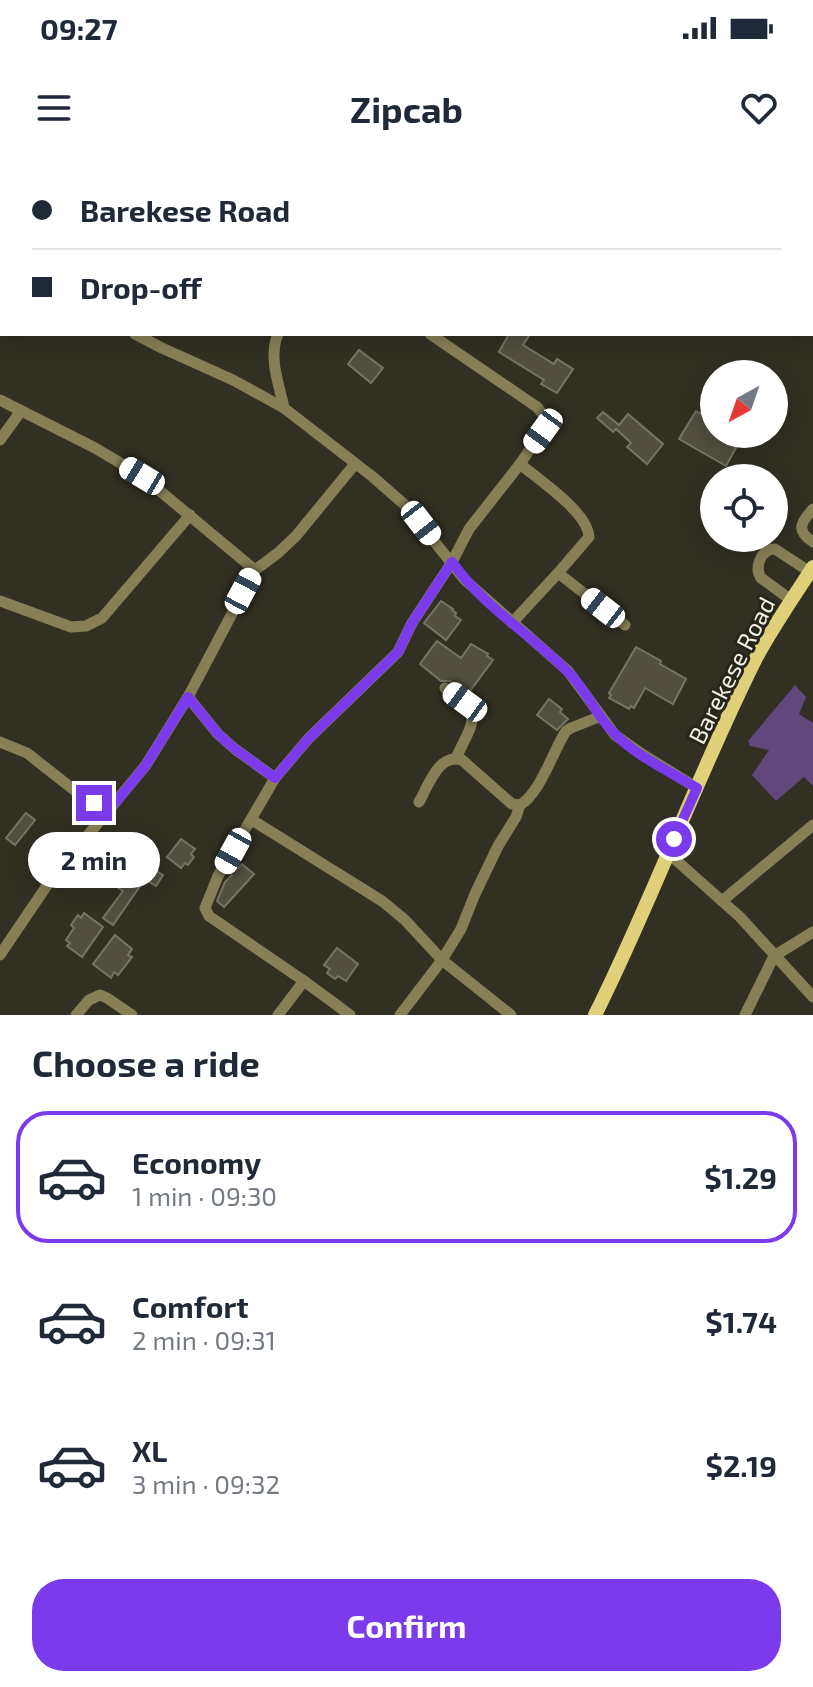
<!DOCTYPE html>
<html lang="en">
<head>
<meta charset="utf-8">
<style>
	:root { --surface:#fff; --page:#f2f2f3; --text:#1f2937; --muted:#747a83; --line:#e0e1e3; --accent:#7c3aed }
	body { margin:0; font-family:"Exo 2",sans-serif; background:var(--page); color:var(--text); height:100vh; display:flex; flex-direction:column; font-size:30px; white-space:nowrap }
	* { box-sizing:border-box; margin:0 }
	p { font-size:26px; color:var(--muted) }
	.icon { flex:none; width:44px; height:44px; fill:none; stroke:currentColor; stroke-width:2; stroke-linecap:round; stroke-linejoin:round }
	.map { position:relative; height:855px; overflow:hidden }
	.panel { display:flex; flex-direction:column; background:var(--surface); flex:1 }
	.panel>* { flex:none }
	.hud { position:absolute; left:0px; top:0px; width:814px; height:176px; box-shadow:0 4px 20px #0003; display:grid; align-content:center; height:176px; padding:0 32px; background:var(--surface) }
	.needle { width:52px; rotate:220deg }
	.controls { position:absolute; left:700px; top:200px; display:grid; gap:16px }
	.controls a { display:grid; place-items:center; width:88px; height:88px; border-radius:50%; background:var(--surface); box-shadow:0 4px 20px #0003; font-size:40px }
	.end { position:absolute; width:36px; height:36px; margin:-18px; border:10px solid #7c3aed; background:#fff; box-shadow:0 0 0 4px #fff }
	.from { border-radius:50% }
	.bubble { position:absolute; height:56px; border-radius:28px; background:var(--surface); box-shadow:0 4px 20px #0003; font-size:26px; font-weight:700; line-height:56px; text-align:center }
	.car { position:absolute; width:24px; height:48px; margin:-24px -12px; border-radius:10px; box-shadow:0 0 6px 2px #0007; background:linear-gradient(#fff 24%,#345 0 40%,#fff 0 76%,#345 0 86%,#fff 0) }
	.hud b { display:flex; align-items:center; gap:28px; height:76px; font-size:30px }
	.hud b+b { border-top:2px solid var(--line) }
	.hud i { width:20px; height:20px; background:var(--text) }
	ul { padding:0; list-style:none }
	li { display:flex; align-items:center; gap:24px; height:132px; margin:0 16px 12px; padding:0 16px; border:4px solid transparent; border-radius:32px }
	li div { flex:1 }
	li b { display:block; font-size:30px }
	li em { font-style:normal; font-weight:700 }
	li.active { border-color:var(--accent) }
	li>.icon { width:72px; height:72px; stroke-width:1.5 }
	h2 { padding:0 32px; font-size:36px; line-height:96px }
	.button { display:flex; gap:16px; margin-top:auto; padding:16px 32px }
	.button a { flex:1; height:92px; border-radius:32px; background:var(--accent); color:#fff; font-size:32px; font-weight:700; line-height:92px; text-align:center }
	.status { display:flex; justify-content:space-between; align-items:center; height:56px; padding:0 40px; background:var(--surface); direction:ltr }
	.status svg { height:22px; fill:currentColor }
	header { display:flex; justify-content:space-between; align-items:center; height:104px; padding:0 32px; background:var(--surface); font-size:36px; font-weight:700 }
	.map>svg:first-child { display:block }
</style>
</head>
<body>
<div class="status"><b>09:27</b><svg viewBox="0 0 49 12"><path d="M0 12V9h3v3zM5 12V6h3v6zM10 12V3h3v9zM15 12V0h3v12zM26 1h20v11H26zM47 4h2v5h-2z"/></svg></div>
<header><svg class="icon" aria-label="menu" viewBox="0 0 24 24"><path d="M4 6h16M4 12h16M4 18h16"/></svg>Zipcab<svg class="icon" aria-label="heart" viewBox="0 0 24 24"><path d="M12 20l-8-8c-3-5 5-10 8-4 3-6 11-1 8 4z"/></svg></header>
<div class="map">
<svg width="813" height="855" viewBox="0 0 813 855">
	<rect width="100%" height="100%" fill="#323023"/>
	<!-- green -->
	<polygon fill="#60477c" points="795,525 806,537 799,554 813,563 813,626 804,617 776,641 752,615 769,590 750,586 748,581"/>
	<!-- building -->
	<g fill="#524f41" stroke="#767465" stroke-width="2">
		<polygon points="509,174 525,174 529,176 523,185 554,204 557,199 573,209 557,233 541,224 544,220 499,192"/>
		<polygon points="359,190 383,208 371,223 348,204"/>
		<polygon points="696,251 714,261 714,274 736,274 742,277 726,306 679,279"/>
		<polygon points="603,252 619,265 628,254 663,284 647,304 627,287 631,283 616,269 613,272 597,258"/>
		<polygon points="441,441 453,449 452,450 456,453 455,456 461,460 446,480 424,463"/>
		<polygon points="437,481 461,498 471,484 488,494 487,496 493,500 467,535 450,521 441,521 420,504"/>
		<polygon points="636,487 661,501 660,504 686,519 673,544 645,528 634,548 631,546 629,549 609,538 611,535 609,533"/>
		<polygon points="549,539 562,549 560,552 568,559 557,570 537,555"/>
		<polygon points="26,653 35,660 15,685 6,678"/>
		<polygon points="181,679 195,689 191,694 194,697 188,705 185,703 181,708 167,697"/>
		<polygon points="133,697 163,715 156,726 145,719 113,765 103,758 123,731 115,726 124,712 121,710 128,700 130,702"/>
		<polygon points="242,704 254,714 224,747 217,741 225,722 232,715 230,713 236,706 238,708"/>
		<polygon points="84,753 103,767 82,797 67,786 70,783 66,780 74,768 71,765 78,755 81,758"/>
		<polygon points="115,775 132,789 128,795 132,797 118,815 114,812 111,818 93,804"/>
		<polygon points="337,788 358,804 346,821 338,816 335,819 327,813 330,809 324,805"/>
	</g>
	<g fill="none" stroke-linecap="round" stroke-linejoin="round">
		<!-- minor -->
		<g stroke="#878057" stroke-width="11">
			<polyline points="19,0 22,2"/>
			<polyline points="257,0 261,2"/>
			<polyline points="775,0 782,2"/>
			<polyline points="550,2 551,0"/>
			<polyline points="806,2 806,0"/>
			<polyline points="0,32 2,28"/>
			<polyline points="0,100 2,101"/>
			<polyline points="812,150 813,151"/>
			<polyline points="135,174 162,188 233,220 284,248 373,317 406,346 465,420 568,511 615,575 642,594 697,628"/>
			<path d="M278 174C268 197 279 224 284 248"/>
			<polyline points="0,240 95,288 142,316 255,410 278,393 296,376 355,304"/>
			<polyline points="0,280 21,251"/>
			<path d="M813 349C800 363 796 371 813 382"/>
			<polyline points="558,413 625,465"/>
			<path d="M791 440 761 418C754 407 761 389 775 389L810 412"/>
			<polyline points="0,441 71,467 86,466 102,458 190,355"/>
			<path d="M512 463 558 413 589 377C588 352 538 319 520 304"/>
			<path d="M445 528C484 556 474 559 456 598"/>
			<polyline points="188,537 218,574 235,589 275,618"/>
			<polyline points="0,582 27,593 88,641 100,644 115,643"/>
			<path d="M419 642C429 625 438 593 462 600L512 644 520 645"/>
			<polyline points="252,660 382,741 405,760 442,800 511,855"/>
			<polyline points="668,693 740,757 813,837"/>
			<polyline points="722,741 813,665"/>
			<polyline points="0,795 50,721 146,605 188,537 255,410"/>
			<polyline points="76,855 89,840 100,835 107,838 132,855"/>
			<polyline points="278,855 304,821"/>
			<path d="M350 855 304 821 209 756 205 748 218 716 275 618 308 579 398 492 412 463 452 402 469 369 520 304 546 266C546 258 542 253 537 247L430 174"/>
			<path d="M400 855 442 800 461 769 475 734 498 686 516 657 520 645C540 634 553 591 566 571L571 568 601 556"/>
			<polyline points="745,855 774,796 813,772"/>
		</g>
		<!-- major -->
		<path stroke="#dfd079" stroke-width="14" d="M595 855C653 739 697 616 755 500 772 468 793 438 813 407"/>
	</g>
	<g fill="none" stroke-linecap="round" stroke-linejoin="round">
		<!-- route -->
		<path stroke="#7c3aed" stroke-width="10" d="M94 643H115L146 605 188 537 218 574 235 589 275 618 308 579 398 492 412 463 452 402C483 446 530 474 567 511 586 529 596 556 615 574 636 596 671 612 697 628L674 679"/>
	</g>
	<g text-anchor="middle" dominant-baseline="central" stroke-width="6" stroke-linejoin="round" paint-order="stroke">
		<!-- street labels -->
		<g font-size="24" fill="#f3f1e9" stroke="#28261a">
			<text transform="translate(731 510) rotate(-63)">Barekese Road</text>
		</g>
	</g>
</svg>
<div class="controls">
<a><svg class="needle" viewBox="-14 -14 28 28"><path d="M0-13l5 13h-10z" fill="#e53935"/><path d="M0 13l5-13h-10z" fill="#747a83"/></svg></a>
<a><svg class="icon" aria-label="locate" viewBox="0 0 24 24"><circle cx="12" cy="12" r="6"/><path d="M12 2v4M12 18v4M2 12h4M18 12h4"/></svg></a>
</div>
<i class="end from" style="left:674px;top:679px"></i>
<i class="end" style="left:94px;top:643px"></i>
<div class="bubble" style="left:28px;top:672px;width:132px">2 min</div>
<i class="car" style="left:543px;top:271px;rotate:216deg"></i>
<i class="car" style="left:142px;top:316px;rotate:301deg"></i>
<i class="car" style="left:421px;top:363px;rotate:142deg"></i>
<i class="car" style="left:243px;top:431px;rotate:28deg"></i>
<i class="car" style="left:603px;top:448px;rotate:308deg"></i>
<i class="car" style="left:465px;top:542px;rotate:306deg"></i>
<i class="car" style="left:233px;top:691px;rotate:209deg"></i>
<div class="hud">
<b><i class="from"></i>Barekese Road</b>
<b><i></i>Drop-off</b>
</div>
</div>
<section class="panel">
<h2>Choose a ride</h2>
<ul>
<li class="active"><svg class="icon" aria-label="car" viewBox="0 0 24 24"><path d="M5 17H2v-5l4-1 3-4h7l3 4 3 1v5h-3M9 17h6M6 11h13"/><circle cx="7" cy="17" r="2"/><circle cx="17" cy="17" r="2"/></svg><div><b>Economy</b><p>1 min · 09:30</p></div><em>$1.29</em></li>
<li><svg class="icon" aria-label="car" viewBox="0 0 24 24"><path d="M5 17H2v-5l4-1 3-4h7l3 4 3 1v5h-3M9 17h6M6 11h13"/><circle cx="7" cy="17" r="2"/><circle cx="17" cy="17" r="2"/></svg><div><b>Comfort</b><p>2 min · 09:31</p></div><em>$1.74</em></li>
<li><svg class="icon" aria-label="car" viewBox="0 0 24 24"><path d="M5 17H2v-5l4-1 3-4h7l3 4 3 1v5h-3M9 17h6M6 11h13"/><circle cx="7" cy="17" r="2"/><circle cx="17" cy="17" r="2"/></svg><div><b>XL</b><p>3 min · 09:32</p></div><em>$2.19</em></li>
</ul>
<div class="button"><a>Confirm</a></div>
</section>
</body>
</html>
